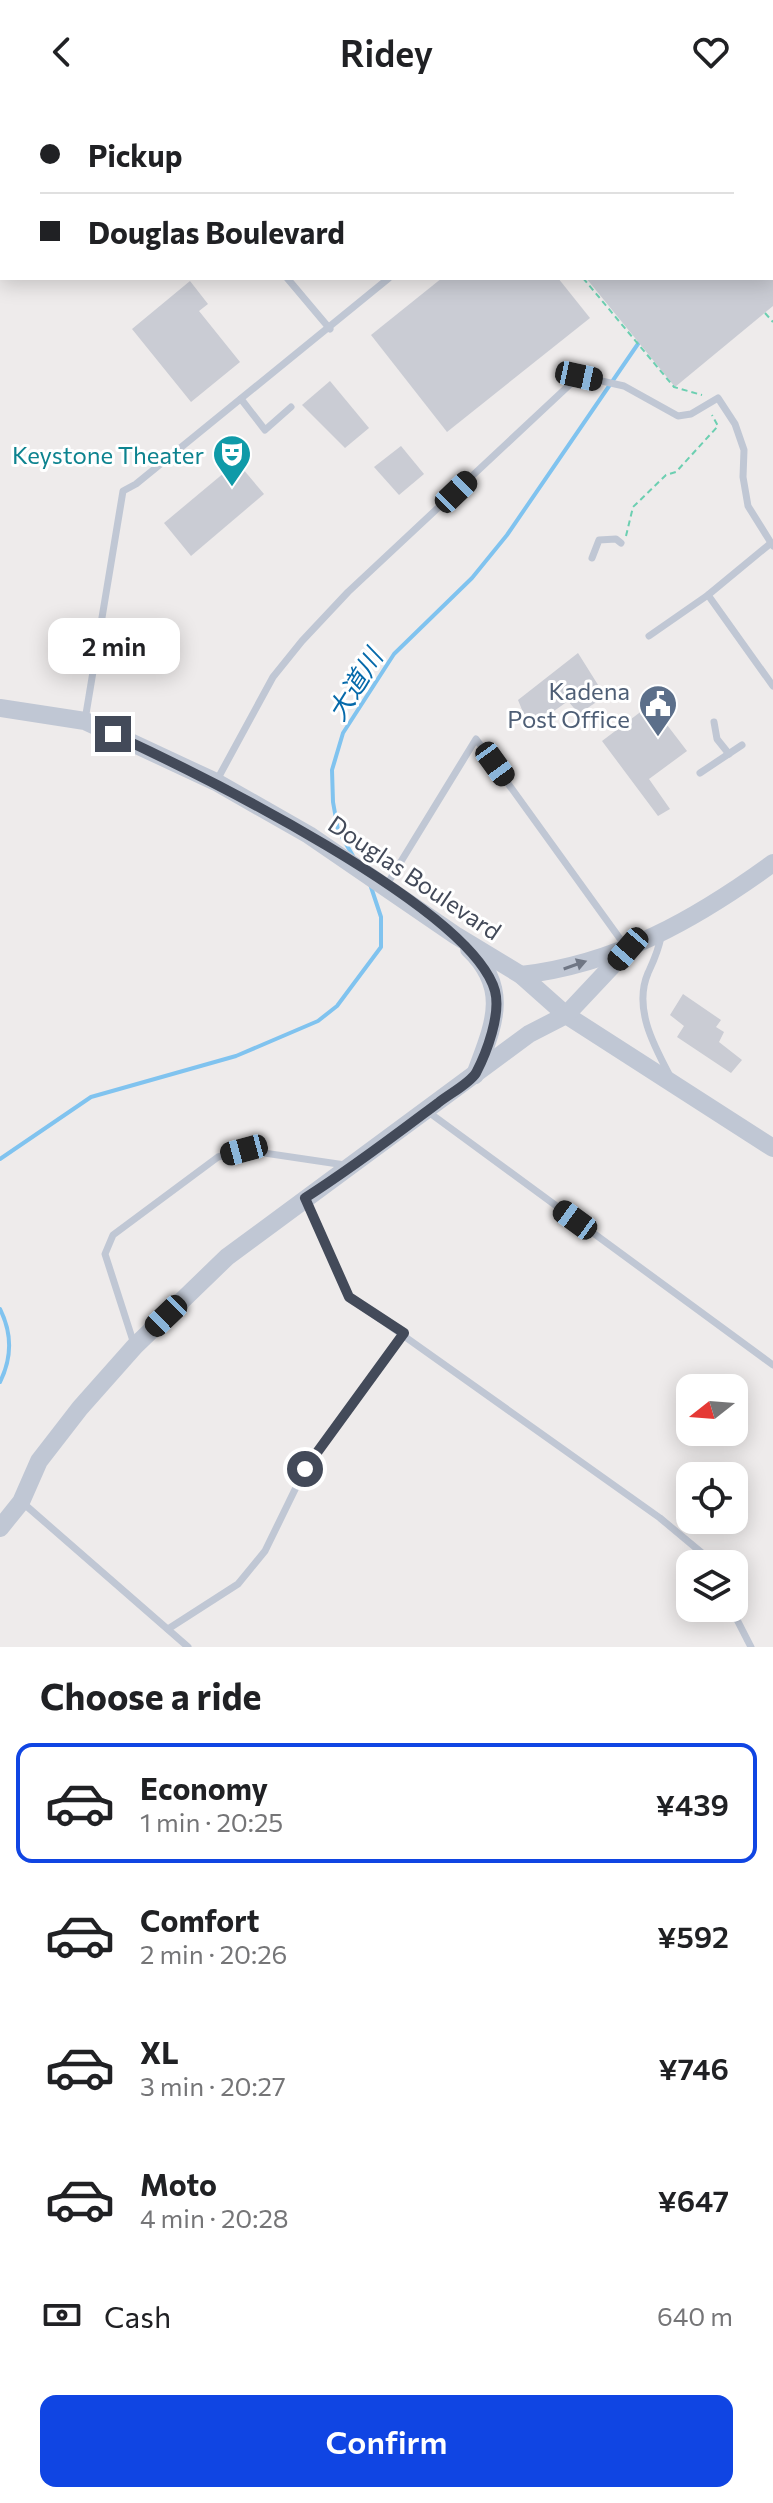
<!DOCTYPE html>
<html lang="en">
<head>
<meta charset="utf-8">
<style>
	:root { --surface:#fff; --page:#f6f6f6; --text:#202124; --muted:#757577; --line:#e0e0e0; --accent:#1045e3 }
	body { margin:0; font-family:Commissioner,"Noto Sans JP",sans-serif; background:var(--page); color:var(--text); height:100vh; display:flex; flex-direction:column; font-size:30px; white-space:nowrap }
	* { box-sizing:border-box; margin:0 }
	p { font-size:26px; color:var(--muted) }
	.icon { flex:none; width:44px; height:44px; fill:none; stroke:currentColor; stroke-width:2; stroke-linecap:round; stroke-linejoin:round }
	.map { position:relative; height:1543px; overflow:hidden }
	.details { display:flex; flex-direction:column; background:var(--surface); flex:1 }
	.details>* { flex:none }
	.banner { position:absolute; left:0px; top:0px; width:774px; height:176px; box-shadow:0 4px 20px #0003; display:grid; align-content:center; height:176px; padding:0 40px; background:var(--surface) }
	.needle { width:52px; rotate:253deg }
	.tools { position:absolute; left:676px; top:1270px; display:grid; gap:16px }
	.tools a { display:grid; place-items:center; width:72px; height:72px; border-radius:16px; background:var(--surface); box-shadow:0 4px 20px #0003; font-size:40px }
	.end { position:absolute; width:36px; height:36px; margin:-18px; border:10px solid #434a59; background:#fff; box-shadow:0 0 0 4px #fff }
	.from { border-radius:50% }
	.bubble { position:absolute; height:56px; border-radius:16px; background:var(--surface); box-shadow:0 4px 20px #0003; font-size:26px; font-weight:600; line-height:56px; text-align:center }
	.car { position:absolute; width:24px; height:48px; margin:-24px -12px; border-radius:10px; box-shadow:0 0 6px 2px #0007; background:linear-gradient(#222 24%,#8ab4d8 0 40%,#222 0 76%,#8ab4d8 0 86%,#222 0) }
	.banner b { display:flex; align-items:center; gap:28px; height:76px; font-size:30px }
	.banner b+b { border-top:2px solid var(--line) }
	.banner i { width:20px; height:20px; background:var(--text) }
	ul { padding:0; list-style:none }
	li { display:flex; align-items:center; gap:24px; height:120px; margin:0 16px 12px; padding:0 24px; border:4px solid transparent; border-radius:16px }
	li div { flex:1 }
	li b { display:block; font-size:30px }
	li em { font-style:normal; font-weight:600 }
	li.active { border-color:var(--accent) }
	li>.icon { width:72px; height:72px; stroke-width:1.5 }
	h2 { padding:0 40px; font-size:36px; line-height:96px }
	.pay { display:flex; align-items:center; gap:20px; height:88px; padding:0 40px; font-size:30px }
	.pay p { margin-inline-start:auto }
	.cta { display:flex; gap:16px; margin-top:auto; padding:16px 40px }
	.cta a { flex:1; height:92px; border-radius:16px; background:var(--accent); color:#fff; font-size:32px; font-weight:600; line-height:92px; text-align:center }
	header { display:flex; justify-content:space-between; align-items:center; height:104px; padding:0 40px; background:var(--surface); font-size:36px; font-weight:600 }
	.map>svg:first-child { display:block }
</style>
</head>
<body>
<header><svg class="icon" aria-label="back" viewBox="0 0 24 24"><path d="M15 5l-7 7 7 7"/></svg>Ridey<svg class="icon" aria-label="heart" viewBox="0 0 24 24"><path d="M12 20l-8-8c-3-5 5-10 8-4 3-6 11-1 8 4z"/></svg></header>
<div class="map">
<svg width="773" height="1543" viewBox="0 0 773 1543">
	<rect width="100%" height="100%" fill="#eeebeb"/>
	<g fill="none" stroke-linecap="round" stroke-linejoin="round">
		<!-- stream -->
		<g stroke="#80c3ef" stroke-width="4">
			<polyline points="772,106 773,105"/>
			<polyline points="353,752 338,726 333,698 332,666 343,629 394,550 472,474 507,431 642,234"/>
			<polyline points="0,1055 91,993 236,952 318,917 337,902 381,843 381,813 370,780"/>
			<path d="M0 1205C12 1229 12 1254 0 1278"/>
		</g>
	</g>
	<!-- building -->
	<g fill="#caccd4">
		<polygon points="442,174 558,174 590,214 447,328 371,231"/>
		<polygon points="586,174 773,174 773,202 675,283"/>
		<polygon points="190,177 208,200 199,207 240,258 191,298 132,225"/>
		<polygon points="330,277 369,324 345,344 302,301"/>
		<polygon points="401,342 424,370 399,391 374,363"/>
		<polygon points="237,358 264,390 191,452 164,419"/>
		<polygon points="578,549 605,592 579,610 568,597 540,617 535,613 527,618 518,596"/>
		<polygon points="651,600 687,647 649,675 670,705 658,712 602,637"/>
		<polygon points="683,890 721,916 716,923 724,928 719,938 742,956 731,969 677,933 684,922 670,911"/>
	</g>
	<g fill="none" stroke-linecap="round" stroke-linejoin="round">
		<!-- path -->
		<g stroke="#6ccfb1" stroke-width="2" stroke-dasharray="6 4" stroke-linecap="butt">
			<polyline points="391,0 392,2"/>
			<polyline points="571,0 573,2"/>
			<polyline points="772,84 773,85"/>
			<polyline points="583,174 674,283 702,291"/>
			<polyline points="765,209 773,218"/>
			<polyline points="626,432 633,403 666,371 676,368 718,322 712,311"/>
		</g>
		<!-- service -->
		<g stroke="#c0c7d4" stroke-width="7">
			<polyline points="368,0 370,2"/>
			<polyline points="759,0 760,2"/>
			<polyline points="404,2 406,0"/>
			<polyline points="554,2 557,0"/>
			<polyline points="287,174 330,225"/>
			<polyline points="241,295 265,326 291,303"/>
			<polyline points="592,454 599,436 616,435 621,439"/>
			<polyline points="708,491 773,582"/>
			<polyline points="649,532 708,491 771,439"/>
			<polyline points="85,616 123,387 136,380 389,174"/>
			<polyline points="714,618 717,635 729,650"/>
			<polyline points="700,669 742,641"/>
			<polyline points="217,676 273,573 302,537 348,488 579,272 624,282 678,312 691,310 718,294 735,320 744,346 743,373 748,402 773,442"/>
			<polyline points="386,782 476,635 626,843"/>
			<path d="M661 833C658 848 654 856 648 869 633 904 654 942 670 972"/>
			<polyline points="427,1007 773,1261"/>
			<polyline points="306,1097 349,1193 660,1414 702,1449 708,1460"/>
			<polyline points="134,1240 105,1150 113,1131 218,1053 244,1046 345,1061"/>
			<polyline points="23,1399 188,1543"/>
			<polyline points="731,1504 751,1543"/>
			<polyline points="168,1525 238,1480 265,1447 305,1365 404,1229"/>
		</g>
		<!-- tertiary -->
		<g stroke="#c0c7d4" stroke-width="18">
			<polyline points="247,2 250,0"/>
			<polyline points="0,129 2,129"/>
			<polyline points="0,604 85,617 216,678 309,731 455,831 521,871 566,911 773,1044"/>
			<path d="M469 845C512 886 492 924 475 971"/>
			<path d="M521 871C617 860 696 815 773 759"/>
			<polyline points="0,1424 21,1398 39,1357 80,1304 135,1242 227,1153 529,930 566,911 628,845"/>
		</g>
	</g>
	<!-- one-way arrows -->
	<defs><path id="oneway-solid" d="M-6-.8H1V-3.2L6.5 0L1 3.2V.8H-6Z" transform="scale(2)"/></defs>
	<use fill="#6f7684" href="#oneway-solid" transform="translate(575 861) rotate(-19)"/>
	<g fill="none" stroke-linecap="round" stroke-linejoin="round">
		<!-- route -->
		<path stroke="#434a59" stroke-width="10" d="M113 630C195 668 472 803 495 887 501 910 487 948 476 969 469 980 449 990 438 999 394 1032 351 1065 305 1094L349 1193 404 1229 305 1365"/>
	</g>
	<!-- icons -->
	<defs>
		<symbol id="theatre-pin" viewBox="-11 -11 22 30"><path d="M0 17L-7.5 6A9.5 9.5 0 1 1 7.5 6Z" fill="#0f9aa8" stroke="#fff"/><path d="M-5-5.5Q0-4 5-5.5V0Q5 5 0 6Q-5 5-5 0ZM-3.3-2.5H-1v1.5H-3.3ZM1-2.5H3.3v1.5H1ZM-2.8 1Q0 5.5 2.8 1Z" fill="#fff"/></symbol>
		<symbol id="civic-pin" viewBox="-11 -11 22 30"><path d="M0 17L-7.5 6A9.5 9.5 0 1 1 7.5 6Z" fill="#5c6f8a" stroke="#fff"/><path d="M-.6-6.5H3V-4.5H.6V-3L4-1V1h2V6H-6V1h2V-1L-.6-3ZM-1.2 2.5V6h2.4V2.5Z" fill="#fff"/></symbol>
	</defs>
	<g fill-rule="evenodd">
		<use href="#theatre-pin" x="210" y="328" width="44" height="60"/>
		<use href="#civic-pin" x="636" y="578" width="44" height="60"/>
	</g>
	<g text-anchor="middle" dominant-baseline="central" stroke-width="6" stroke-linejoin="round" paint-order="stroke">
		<!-- culture labels -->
		<g font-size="24" fill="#0d838f" stroke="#fff" text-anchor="end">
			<text x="204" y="350">Keystone Theater</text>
		</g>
		<!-- service labels -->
		<g font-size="24" fill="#4e5e75" stroke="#fff" text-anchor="end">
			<text x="630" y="586">Kadena<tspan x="630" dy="28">Post Office</tspan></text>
		</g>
		<!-- street labels -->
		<g font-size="24" fill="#434a59" stroke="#fff">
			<text transform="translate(415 773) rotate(34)">Douglas Boulevard</text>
		</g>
		<!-- water labels -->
		<g font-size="26" font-style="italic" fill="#0569aa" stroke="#fff">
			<text transform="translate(354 580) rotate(-58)">大道川</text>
		</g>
	</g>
</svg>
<div class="tools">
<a><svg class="needle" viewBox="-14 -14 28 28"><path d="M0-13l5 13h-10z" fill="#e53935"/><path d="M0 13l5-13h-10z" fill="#757577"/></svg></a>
<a><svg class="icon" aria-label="locate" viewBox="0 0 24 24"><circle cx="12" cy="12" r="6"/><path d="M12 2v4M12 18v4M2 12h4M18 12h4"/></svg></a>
<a><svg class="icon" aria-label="layers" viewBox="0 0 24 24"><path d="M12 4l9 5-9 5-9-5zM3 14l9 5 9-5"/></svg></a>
</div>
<i class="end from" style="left:305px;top:1365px"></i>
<i class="end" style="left:113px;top:630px"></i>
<div class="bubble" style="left:48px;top:514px;width:132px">2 min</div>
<i class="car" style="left:579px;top:272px;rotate:102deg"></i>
<i class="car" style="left:456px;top:388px;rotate:46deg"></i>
<i class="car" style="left:495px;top:660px;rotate:144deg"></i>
<i class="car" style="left:628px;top:845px;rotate:221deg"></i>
<i class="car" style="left:244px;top:1046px;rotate:255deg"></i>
<i class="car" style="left:575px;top:1116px;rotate:306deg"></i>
<i class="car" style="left:166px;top:1212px;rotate:226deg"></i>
<div class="banner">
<b><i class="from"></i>Pickup</b>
<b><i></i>Douglas Boulevard</b>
</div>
</div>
<section class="details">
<h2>Choose a ride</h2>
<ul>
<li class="active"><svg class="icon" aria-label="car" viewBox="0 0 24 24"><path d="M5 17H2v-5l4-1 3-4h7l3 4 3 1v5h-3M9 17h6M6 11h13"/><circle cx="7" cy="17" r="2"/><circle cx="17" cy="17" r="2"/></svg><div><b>Economy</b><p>1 min · 20:25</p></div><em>¥439</em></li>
<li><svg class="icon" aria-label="car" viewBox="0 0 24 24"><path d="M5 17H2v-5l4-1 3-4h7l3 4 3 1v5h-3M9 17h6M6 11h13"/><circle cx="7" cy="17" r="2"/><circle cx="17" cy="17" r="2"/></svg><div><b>Comfort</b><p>2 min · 20:26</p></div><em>¥592</em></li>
<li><svg class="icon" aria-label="car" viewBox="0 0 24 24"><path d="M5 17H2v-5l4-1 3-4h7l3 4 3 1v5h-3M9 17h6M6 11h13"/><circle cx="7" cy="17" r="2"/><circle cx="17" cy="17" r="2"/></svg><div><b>XL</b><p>3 min · 20:27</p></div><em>¥746</em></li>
<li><svg class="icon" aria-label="car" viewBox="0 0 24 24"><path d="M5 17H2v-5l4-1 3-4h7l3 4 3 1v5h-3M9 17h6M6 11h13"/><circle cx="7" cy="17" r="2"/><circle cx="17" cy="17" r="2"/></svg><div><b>Moto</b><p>4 min · 20:28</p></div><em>¥647</em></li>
</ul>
<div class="pay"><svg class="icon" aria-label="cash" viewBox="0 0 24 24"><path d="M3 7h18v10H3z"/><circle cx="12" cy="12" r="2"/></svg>Cash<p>640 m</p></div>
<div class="cta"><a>Confirm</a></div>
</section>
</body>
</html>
